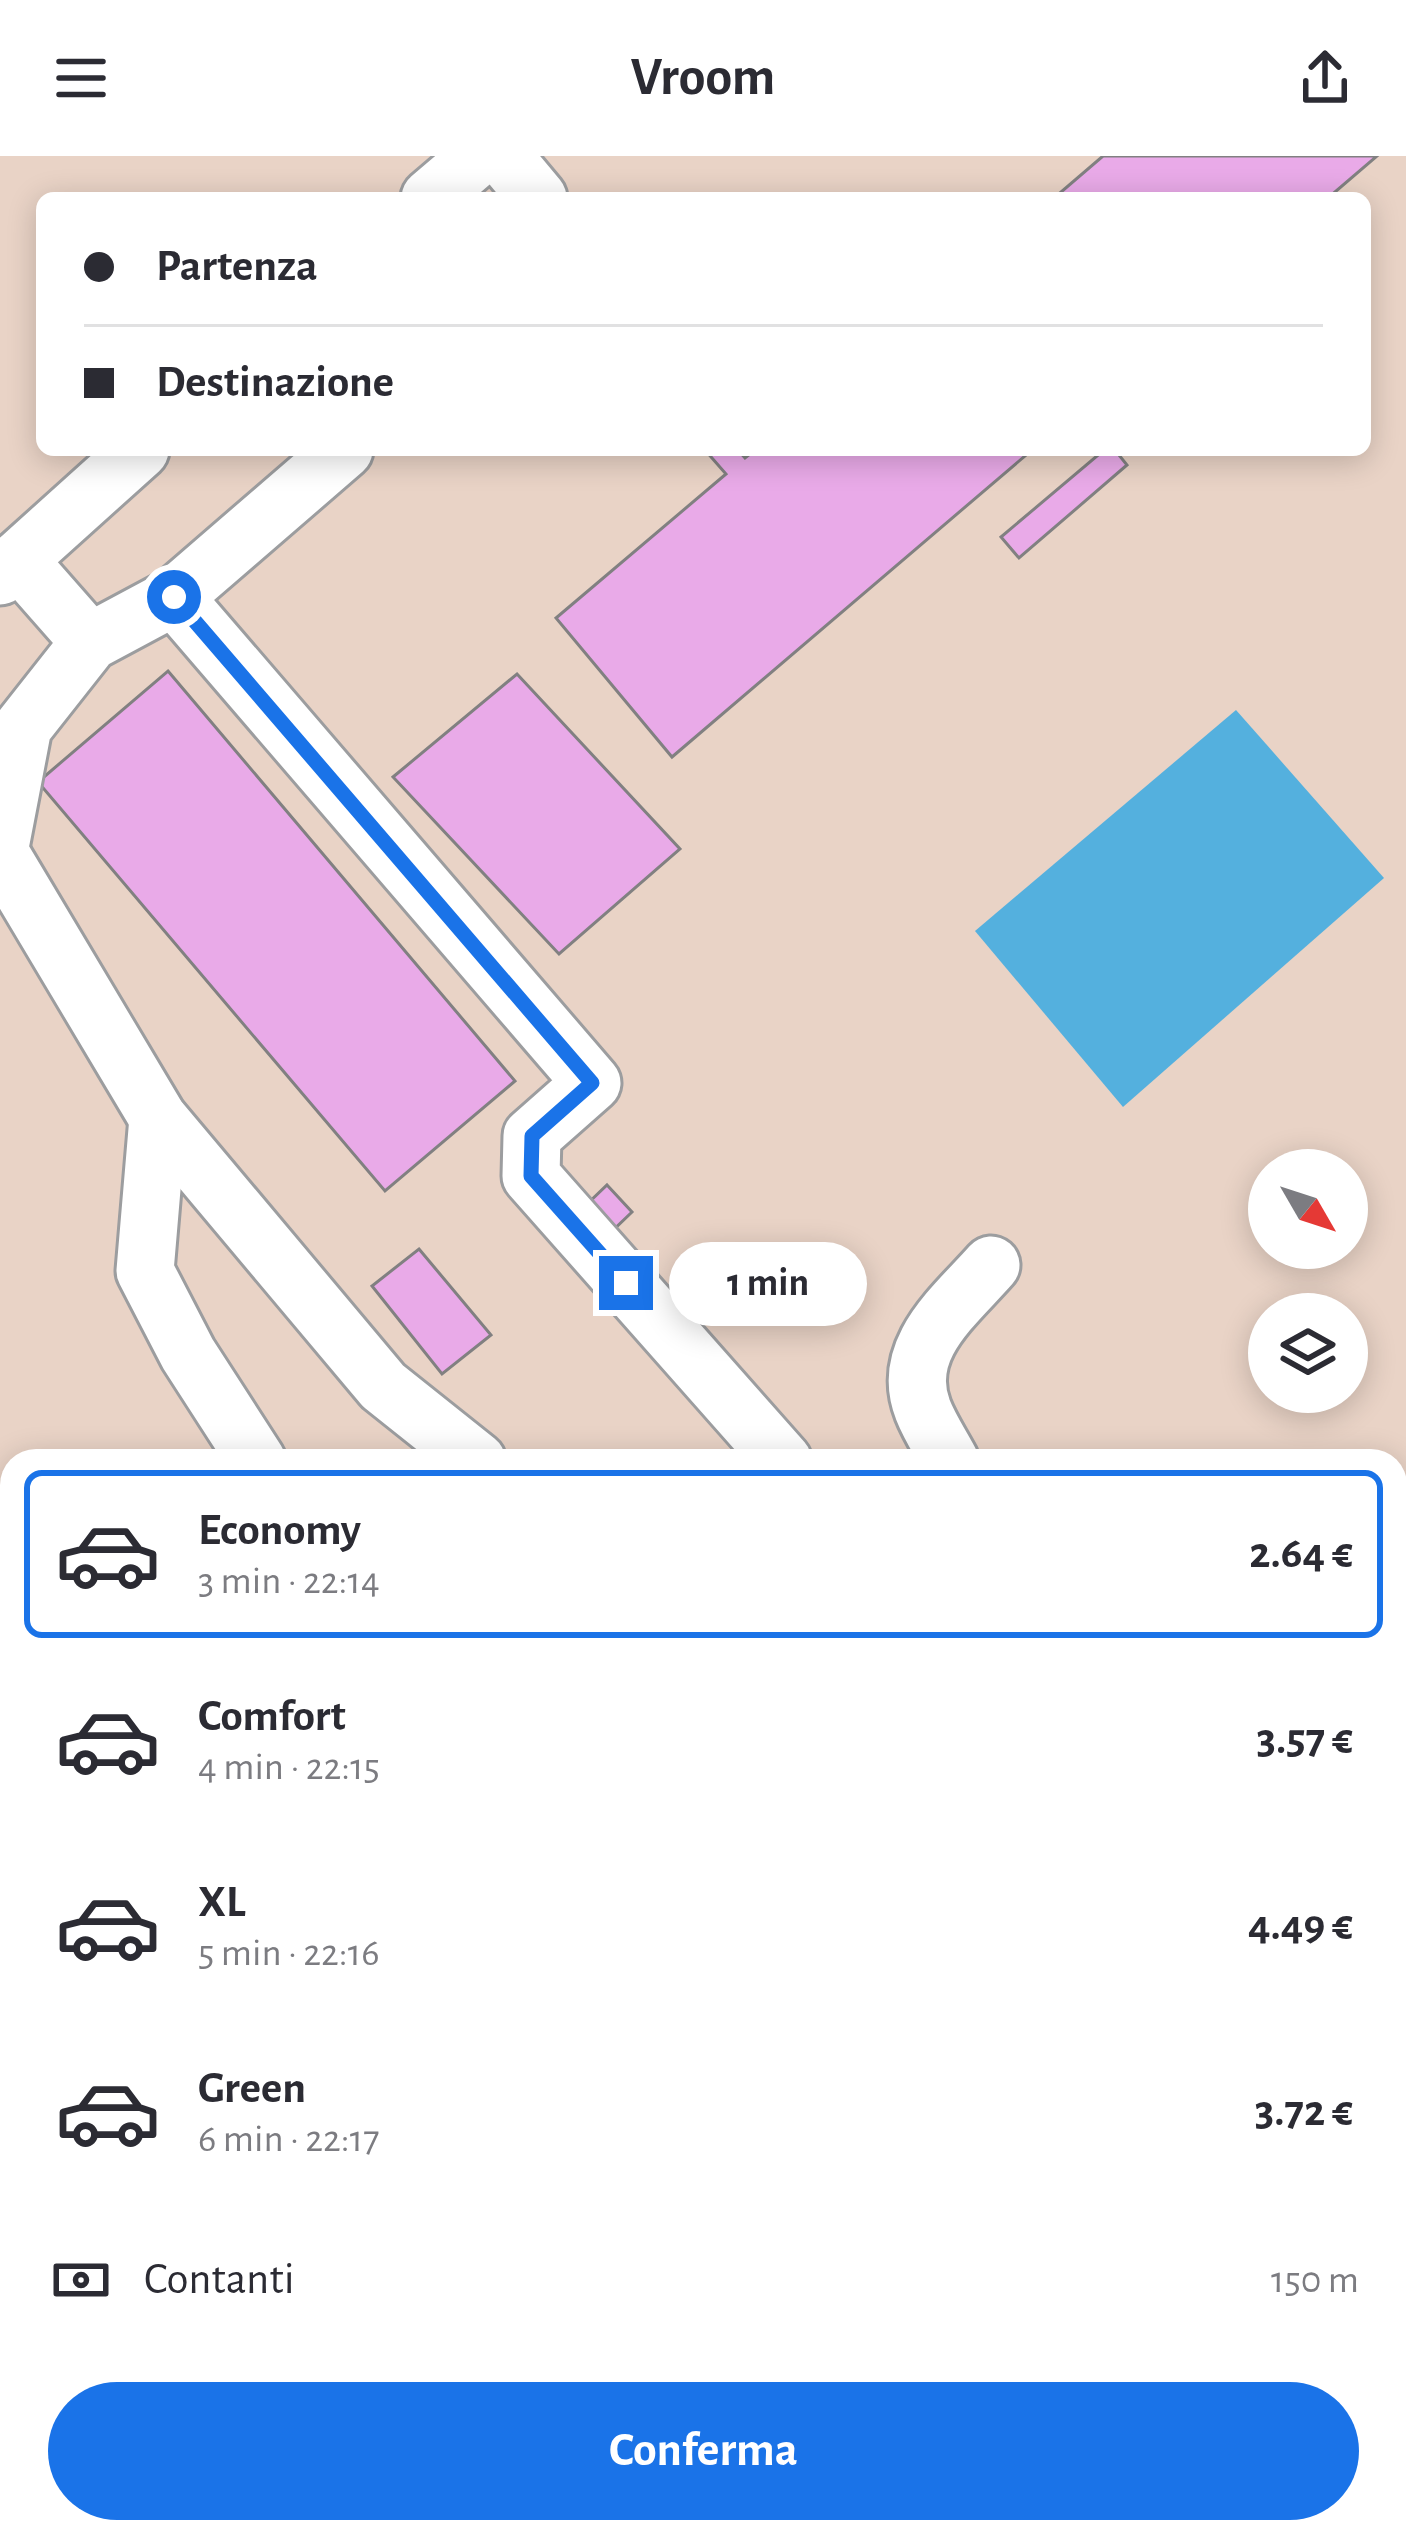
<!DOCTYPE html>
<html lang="it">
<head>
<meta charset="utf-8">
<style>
	:root { --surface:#fff; --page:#f2f2f3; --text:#2b2b33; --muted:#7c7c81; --line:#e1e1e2; --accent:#1a73e8 }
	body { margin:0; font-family:"Alegreya Sans",sans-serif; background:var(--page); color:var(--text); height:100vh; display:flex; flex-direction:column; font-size:45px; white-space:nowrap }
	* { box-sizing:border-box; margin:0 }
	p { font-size:39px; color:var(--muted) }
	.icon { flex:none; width:66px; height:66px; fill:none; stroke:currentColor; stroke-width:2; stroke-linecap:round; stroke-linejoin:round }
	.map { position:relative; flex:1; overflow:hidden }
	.sheet { position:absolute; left:0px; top:1293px; width:1407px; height:1095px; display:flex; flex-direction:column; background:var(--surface); border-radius:36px 36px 0 0; box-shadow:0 6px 30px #0003 }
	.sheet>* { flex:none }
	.guide { position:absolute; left:36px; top:36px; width:1335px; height:264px; border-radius:18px; box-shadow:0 6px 30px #0003; display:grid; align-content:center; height:264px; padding:0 48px; background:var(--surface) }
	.needle { width:78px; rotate:129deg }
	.fabs { position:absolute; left:1248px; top:993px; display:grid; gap:24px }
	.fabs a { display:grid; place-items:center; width:120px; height:120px; border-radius:50%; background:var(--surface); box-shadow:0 6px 30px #0003; font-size:60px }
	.end { position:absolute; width:54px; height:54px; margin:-27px; border:15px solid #1a73e8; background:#fff; box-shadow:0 0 0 6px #fff }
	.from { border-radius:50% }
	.bubble { position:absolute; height:84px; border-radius:42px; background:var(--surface); box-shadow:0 6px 30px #0003; font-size:39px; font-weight:700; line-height:84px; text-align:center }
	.guide b { display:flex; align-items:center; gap:42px; height:114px; font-size:45px }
	.guide b+b { border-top:3px solid var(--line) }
	.guide i { width:30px; height:30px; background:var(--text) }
	ul { padding:21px 0 0; list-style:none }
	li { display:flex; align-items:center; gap:36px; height:168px; margin:0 24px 18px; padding:0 24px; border:6px solid transparent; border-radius:18px }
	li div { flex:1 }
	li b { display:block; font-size:45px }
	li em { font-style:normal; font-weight:700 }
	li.active { border-color:var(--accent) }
	li>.icon { width:108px; height:108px; stroke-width:1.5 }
	.pay { display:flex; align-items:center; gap:30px; height:132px; padding:0 48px; font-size:45px }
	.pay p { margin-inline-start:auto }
	.cta { display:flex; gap:24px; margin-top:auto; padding:24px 48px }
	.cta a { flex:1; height:138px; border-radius:72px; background:var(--accent); color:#fff; font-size:48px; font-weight:700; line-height:138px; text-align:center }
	header { display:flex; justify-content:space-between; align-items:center; height:156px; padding:0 48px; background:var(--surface); font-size:54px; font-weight:700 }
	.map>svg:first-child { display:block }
</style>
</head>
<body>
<header><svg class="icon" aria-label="menu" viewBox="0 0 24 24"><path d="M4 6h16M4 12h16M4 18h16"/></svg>Vroom<svg class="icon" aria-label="share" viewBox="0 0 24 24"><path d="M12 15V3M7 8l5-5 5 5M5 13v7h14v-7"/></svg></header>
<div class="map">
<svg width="1406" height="2387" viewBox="0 0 1406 2387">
	<rect width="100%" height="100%" fill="#e1e1e3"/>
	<!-- industrial -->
	<path fill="#e9d3c6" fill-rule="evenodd" d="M0 0H1406V2387H0ZM42 42H1365V294H42ZM1269 1014H1347V1092H1269ZM1269 1158H1347V1236H1269ZM12 1305H1395V2376H12Z"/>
	<!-- water -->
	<polygon fill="#54b0de" points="1236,554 1384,722 1123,951 975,775"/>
	<!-- building -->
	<g fill="#e9aae8" stroke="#818081" stroke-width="3">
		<polygon points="1103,0 1377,0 1328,42 1054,42"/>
		<polygon points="705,294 738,294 745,302 755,294 1032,294 672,601 556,462 726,318"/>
		<polygon points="1104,294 1115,294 1127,309 1019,402 1001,381"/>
		<polygon points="168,515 515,925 385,1035 38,626"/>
		<polygon points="517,518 680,693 559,798 393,621"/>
		<polygon points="607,1029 632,1056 609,1078 584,1051"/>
		<polygon points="419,1093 491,1179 442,1218 372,1130"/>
		<polygon points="12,2298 12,2329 7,2333 12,2339 12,2356 0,2366 0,2308"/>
		<polygon points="12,2356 12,2376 374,2376 383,2387 0,2387 0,2366"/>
		<polygon points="575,2376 781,2376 768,2387 584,2387"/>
		<polygon points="1049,2376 1076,2376 1086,2387 1036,2387"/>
		<polygon points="1220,2376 1282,2376 1291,2387 1208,2387"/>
	</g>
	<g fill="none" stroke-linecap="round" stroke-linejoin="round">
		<defs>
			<g id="minor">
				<polyline points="503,0 538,42"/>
				<polyline points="430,42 479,0"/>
				<polyline points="18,404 90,486"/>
				<polyline points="0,420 140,294"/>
				<polyline points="174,441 592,927 532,980 531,1020 783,1305"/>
				<polyline points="0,691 23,571 90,486 174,441 344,294"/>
				<polyline points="0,697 158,962 383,1230 477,1305"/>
				<polyline points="158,962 145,1115 188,1198 257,1305"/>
				<path d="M950 1305C941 1288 930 1272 923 1254 899 1193 955 1150 991 1109"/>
				<polyline points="1395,1900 1406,1900"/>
				<polyline points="0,2238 12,2228"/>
				<polyline points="428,2376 438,2387"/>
			</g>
		</defs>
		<!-- minor casing -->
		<use href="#minor" stroke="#9c9d9f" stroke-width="63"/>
		<!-- minor -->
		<use href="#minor" stroke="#fff" stroke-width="57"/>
	</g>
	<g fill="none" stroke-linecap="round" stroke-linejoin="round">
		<!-- route -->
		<polyline stroke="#1a73e8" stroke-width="15" points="174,441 592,927 532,980 531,1020 626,1127"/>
	</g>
</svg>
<div class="fabs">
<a><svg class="needle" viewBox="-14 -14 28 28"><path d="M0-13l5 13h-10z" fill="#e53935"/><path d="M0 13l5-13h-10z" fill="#7c7c81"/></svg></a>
<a><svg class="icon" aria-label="layers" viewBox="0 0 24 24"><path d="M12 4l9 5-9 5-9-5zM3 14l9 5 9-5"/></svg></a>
</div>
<i class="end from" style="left:174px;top:441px"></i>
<i class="end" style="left:626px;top:1127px"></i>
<div class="bubble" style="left:669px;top:1086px;width:198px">1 min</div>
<div class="guide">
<b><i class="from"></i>Partenza</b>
<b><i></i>Destinazione</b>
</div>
<section class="sheet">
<ul>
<li class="active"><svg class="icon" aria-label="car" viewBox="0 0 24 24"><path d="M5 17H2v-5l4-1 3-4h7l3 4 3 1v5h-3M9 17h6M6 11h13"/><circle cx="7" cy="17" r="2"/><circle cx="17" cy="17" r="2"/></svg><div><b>Economy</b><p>3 min · 22:14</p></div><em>2.64 €</em></li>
<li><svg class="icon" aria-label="car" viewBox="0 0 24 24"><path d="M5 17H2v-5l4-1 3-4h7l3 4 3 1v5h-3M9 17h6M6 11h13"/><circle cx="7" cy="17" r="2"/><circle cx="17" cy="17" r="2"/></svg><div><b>Comfort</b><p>4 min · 22:15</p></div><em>3.57 €</em></li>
<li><svg class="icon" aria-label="car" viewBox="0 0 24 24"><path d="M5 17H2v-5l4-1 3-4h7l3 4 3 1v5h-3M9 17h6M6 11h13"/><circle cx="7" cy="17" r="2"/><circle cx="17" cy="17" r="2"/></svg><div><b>XL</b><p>5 min · 22:16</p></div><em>4.49 €</em></li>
<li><svg class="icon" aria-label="car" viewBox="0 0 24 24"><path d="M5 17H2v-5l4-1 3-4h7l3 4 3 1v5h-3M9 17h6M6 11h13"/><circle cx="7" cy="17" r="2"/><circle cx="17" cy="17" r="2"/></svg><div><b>Green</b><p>6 min · 22:17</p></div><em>3.72 €</em></li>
</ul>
<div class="pay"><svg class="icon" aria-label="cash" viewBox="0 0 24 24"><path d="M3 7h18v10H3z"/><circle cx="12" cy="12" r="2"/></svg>Contanti<p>150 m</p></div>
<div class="cta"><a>Conferma</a></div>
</section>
</div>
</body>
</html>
